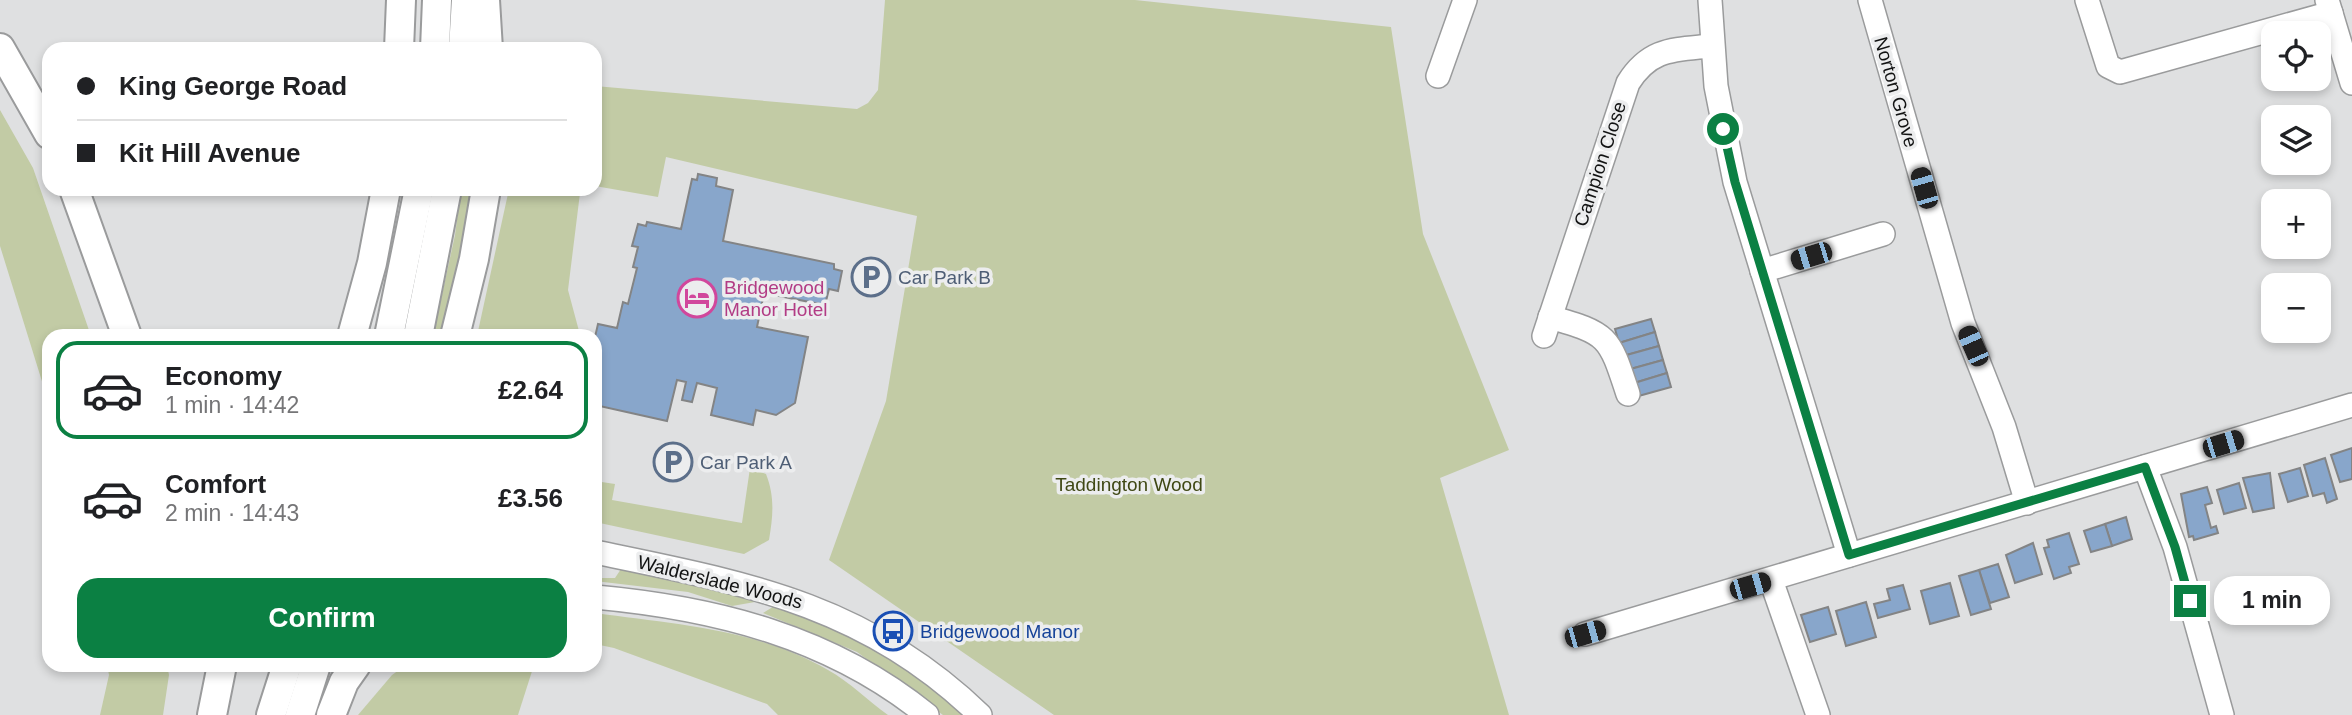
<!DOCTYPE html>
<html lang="en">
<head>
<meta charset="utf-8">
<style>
	:root { --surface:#fff; --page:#f2f2f2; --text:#202124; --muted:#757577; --line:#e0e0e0; --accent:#0b8043 }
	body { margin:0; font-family:Arial,sans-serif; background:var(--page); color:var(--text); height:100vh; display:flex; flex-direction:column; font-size:26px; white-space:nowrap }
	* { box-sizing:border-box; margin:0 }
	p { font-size:23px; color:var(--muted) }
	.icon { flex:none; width:38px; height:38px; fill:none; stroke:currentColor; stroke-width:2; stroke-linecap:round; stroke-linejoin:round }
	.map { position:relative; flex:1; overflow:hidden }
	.side { position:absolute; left:42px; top:329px; width:560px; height:343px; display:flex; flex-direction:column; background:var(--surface); border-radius:21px; box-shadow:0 4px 10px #0003 }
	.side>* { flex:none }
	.top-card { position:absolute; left:42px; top:42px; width:560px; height:154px; border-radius:21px; box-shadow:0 4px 10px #0003; display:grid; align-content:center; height:154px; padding:0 35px; background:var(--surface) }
	.controls { position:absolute; left:2261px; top:21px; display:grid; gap:14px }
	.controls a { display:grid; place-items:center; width:70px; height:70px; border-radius:14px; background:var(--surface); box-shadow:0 4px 10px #0003; font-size:35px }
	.end { position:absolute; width:32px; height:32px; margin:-16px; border:9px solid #0b8043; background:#fff; box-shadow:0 0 0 4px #fff }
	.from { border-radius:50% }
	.bubble { position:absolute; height:49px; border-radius:21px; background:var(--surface); box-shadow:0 4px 10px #0003; font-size:23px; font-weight:800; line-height:49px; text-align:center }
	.car { position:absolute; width:21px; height:42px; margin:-21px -10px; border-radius:9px; box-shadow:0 0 5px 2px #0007; background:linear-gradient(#222 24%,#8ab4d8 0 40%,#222 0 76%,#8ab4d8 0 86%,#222 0) }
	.top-card b { display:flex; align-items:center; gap:24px; height:66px; font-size:26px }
	.top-card b+b { border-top:2px solid var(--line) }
	.top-card i { width:18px; height:18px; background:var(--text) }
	ul { padding:12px 0 0; list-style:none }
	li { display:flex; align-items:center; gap:21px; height:98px; margin:0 14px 10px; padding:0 21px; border:4px solid transparent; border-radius:21px }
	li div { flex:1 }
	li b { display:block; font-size:26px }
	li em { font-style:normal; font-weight:800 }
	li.current { border-color:var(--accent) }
	li>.icon { width:63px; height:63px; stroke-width:1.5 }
	.cta { display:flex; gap:14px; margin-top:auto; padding:14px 35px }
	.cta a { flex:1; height:80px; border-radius:21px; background:var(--accent); color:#fff; font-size:28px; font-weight:800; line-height:80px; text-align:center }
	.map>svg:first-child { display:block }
</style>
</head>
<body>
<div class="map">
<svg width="2352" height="715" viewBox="0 0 2352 715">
	<rect width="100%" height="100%" fill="#dfe0e1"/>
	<!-- green -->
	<g fill="#c2cba5">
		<polygon points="885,0 1135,0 1391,27 1423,234 1509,450 1440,478 1509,715 1054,715 829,560 886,401 917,216 666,157 658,197 595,186 595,86 857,109 868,103 878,90"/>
		<polygon points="0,110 33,168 91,336 49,336 49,404 0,246"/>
		<polygon points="461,189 474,189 471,207 441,336 433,336 455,235"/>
		<polygon points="509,189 577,189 580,193 568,290 579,331 578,336 477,336"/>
		<path d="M750 468 766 474C775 497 773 516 769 540L744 554 595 522V481L615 484 612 500 742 523Z"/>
		<polygon points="621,569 755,599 755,602 732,606 688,592 595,581 595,578 615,578"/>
		<polygon points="776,605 878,649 930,686 963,715 943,715 857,652 763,613"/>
		<path d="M595 613C674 624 758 629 828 670 850 682 868 701 888 715H778L767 704 614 648 595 644Z"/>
		<polygon points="107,665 167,665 169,675 163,715 100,715 109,675"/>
		<polygon points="406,665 534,665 518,715 358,715 392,675"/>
	</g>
	<!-- building -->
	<g fill="#88a6cb" stroke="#838485" stroke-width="2">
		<polygon points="698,174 717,178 716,186 733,190 723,241 834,264 834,269 842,271 838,291 829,289 825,305 764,293 757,327 808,337 795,403 776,415 756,410 753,425 711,415 717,388 697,383 692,402 682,400 686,382 677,380 667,421 595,405 595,337 598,324 617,328 623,302 628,304 637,268 633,267 638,247 632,246 638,224 646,226 647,222 681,229 692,179 697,180"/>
		<polygon points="1651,319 1655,332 1619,343 1615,329"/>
		<polygon points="1655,332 1659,346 1623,356 1619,343"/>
		<polygon points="1659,346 1663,360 1627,370 1623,356"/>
		<polygon points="1663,360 1667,373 1631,384 1627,370"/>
		<polygon points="1667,373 1671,387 1635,397 1631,384"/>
		<polygon points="2352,448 2352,479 2340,482 2331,455"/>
		<polygon points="2325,458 2337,499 2327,503 2324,493 2313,496 2304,465"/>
		<polygon points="2300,468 2308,496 2288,502 2279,474"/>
		<polygon points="2270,473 2274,508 2253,512 2243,478"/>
		<polygon points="2239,483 2246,508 2224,514 2217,490"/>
		<polygon points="2207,487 2212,503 2205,505 2211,528 2216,526 2218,533 2194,540 2193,536 2189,537 2181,494"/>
		<polygon points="2126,517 2132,539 2112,546 2105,524"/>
		<polygon points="2105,524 2112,546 2091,552 2084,531"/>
		<polygon points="2069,533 2079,564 2069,567 2071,573 2054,579 2044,548 2049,547 2047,540"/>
		<polygon points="2033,543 2042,574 2015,583 2006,555"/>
		<polygon points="1998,564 2009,597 1990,603 1979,570"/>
		<polygon points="1979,570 1991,609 1971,615 1959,576"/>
		<polygon points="1950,583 1959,616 1930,624 1921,591"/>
		<polygon points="1903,585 1910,609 1878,618 1874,604 1890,600 1887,589"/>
		<polygon points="1866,602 1876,637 1846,646 1836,611"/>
		<polygon points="1828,607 1836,634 1810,642 1801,615"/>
	</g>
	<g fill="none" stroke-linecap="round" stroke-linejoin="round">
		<defs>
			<g id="minor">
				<polyline points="1710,0 1716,86 1735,182 1849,555"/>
				<polyline points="1870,0 1963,323 2004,427 2027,503"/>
				<polyline points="2087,0 2108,66 2120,72 2331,13"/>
				<polyline points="2327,0 2352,83"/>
				<polyline points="1438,76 1465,0"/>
				<polyline points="1762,271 1883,234"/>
				<path d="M1550 317C1609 334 1609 336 1628 394"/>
				<path d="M1544 336 1628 83C1650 48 1673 50 1711 46"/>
				<polyline points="2145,467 2175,547 2222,715"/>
				<path d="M595 552C745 583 865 604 980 715"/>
				<polyline points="1771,580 1818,715"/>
				<path d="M595 597C716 608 831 637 927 715"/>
				<polyline points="1585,634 2352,405"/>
			</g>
			<g id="major">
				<polyline points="485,0 488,49"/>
				<polyline points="0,48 49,134"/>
				<polyline points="399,49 401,0"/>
				<polyline points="435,49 437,0"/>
				<polyline points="463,49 466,0"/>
				<polyline points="74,189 127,336"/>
				<polyline points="352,336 372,263 386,189"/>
				<polyline points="389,336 419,189"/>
				<polyline points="418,336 447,189"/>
				<polyline points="455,336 474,259 486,189"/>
				<polyline points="212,715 222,665"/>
				<polyline points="271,715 287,665"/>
				<polyline points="300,715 316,665"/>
				<polyline points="331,715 344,682 356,665"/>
			</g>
		</defs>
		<!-- minor casing -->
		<use href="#minor" stroke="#9a9b9c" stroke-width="26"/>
		<!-- major casing -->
		<use href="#major" stroke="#9a9b9c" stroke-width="32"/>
		<!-- minor -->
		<use href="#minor" stroke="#fff" stroke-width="23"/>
		<!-- major -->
		<use href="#major" stroke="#fff" stroke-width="28"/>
	</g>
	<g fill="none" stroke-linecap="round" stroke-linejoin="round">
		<!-- route -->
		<polyline stroke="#0b8043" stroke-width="9" points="1723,129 1735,182 1849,555 2145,467 2175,547 2190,601"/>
	</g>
	<!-- icons -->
	<defs>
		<symbol id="parking-ring" viewBox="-11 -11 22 22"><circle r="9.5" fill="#ecedee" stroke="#5c6f8a" stroke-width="1.5"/><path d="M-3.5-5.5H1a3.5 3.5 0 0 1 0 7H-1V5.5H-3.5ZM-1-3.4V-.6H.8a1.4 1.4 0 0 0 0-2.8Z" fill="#5c6f8a"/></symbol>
		<symbol id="hotel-ring" viewBox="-11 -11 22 22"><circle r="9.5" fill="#ecedee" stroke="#d1479c" stroke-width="1.5"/><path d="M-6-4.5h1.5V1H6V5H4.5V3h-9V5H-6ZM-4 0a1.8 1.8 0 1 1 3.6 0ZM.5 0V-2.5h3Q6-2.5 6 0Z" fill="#d1479c"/></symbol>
		<symbol id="bus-ring" viewBox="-11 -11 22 22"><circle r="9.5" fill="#ecedee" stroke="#1a4fb4" stroke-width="1.5"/><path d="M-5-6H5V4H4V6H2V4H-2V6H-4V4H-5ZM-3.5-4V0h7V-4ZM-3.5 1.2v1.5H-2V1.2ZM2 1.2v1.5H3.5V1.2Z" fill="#1a4fb4"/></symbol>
	</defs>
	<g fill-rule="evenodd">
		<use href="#parking-ring" x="849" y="255" width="44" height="44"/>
		<use href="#hotel-ring" x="675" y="276" width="44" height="44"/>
		<use href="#parking-ring" x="651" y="440" width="44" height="44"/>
		<use href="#bus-ring" x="871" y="609" width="44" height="44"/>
	</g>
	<g text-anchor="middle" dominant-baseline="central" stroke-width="7" stroke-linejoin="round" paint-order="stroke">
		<!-- street labels -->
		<g font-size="19" fill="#121313" stroke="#ecedee">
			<text transform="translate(1896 92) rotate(74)">Norton Grove</text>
			<text transform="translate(1600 164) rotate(-72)">Campion Close</text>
			<text transform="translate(720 582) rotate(14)">Walderslade Woods</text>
		</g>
		<!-- service labels -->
		<g font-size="19" fill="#4e5e75" stroke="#ecedee" text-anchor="start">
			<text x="898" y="277">Car Park B</text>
			<text x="700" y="462">Car Park A</text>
		</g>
		<!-- hotel labels -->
		<g font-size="19" fill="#b23c85" stroke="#ecedee" text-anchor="start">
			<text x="724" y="287">Bridgewood<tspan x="724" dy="22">Manor Hotel</tspan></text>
		</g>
		<!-- park labels -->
		<g font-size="19" fill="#3f4814" stroke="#ecedee">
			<text x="1129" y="484">Taddington Wood</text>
		</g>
		<!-- transit labels -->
		<g font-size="19" fill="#164399" stroke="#ecedee" text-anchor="start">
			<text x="920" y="631">Bridgewood Manor</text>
		</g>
	</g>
</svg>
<div class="controls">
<a><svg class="icon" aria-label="locate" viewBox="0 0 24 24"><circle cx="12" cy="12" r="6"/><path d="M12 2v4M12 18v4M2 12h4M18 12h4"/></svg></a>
<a><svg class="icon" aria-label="layers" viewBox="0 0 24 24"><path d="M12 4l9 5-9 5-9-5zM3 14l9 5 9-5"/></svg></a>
<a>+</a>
<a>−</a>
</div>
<i class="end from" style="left:1723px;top:129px"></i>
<i class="end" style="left:2190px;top:601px"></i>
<div class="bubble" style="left:2214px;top:576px;width:116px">1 min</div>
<i class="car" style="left:1924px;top:188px;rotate:344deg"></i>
<i class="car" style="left:1811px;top:256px;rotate:253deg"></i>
<i class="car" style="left:1973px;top:346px;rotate:336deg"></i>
<i class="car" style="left:2223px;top:444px;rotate:73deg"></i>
<i class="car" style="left:1750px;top:586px;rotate:74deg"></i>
<i class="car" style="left:1585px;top:634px;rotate:74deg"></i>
<div class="top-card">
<b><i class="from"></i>King George Road</b>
<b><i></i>Kit Hill Avenue</b>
</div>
<section class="side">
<ul>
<li class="current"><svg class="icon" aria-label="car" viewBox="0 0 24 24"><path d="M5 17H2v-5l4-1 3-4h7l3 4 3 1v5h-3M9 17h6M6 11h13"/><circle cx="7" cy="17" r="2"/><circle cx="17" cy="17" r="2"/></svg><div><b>Economy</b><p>1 min · 14:42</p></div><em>£2.64</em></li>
<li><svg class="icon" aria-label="car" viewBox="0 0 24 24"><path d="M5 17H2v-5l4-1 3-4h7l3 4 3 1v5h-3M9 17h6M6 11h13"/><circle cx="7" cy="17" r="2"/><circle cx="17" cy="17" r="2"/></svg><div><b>Comfort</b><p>2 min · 14:43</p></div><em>£3.56</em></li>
</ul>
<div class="cta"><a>Confirm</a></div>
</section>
</div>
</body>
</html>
